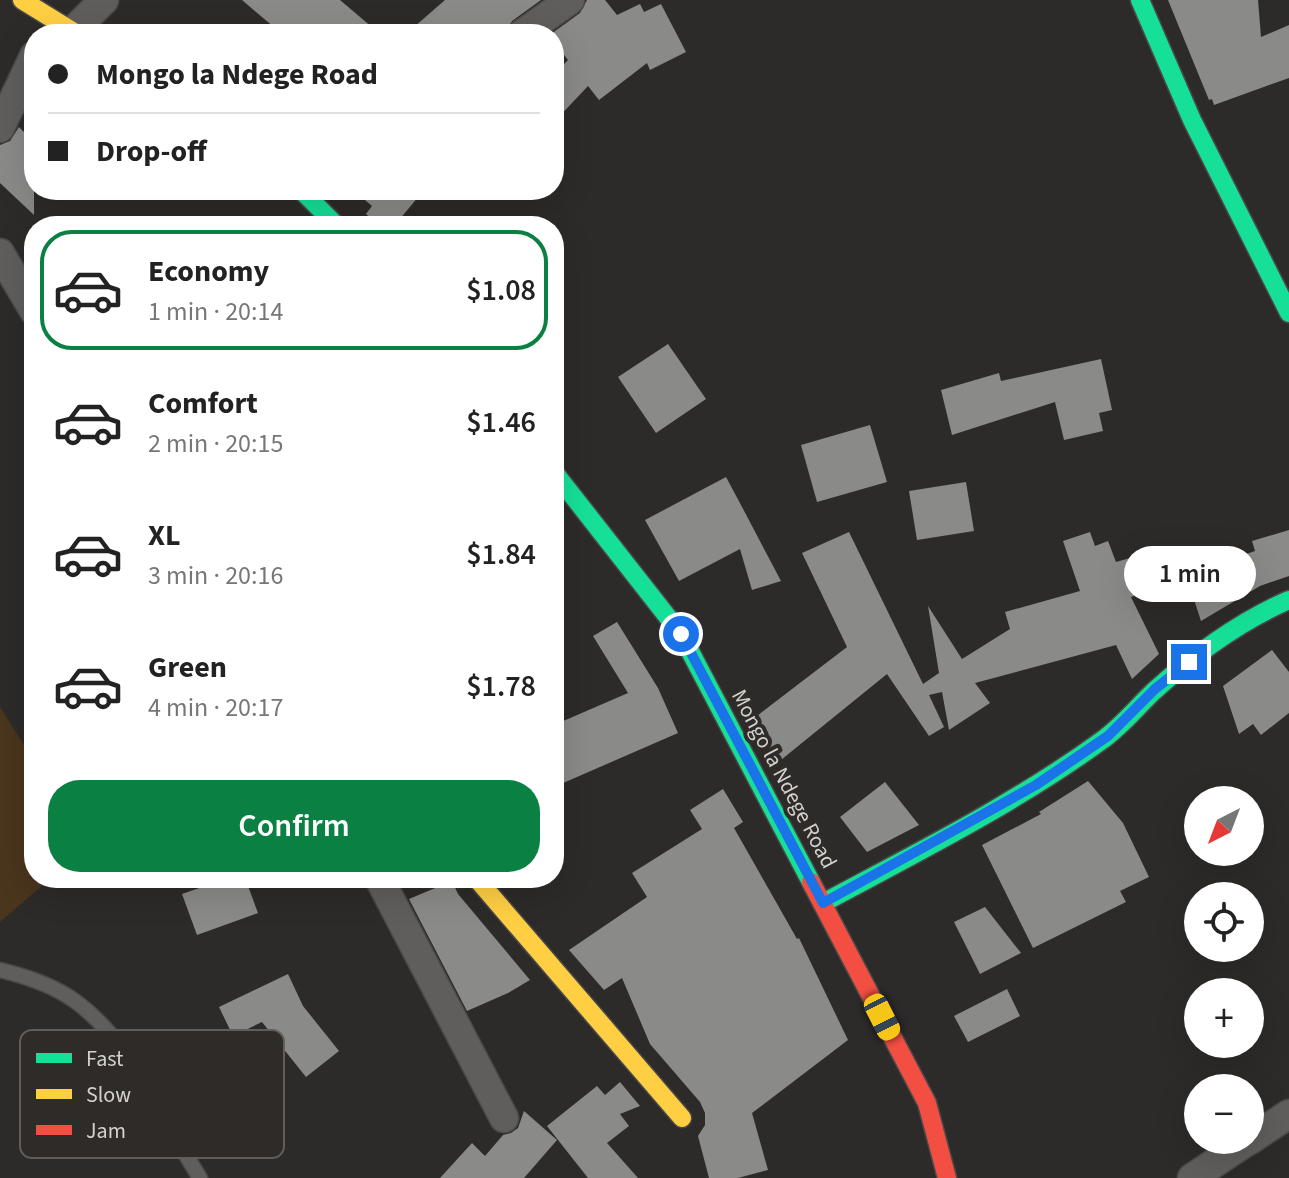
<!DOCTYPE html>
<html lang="en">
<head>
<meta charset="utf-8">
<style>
	:root { --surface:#fff; --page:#f6f6f6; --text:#222; --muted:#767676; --line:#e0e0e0; --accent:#0b8043 }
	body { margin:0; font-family:"Source Sans 3",sans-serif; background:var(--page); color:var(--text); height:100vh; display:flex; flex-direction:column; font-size:30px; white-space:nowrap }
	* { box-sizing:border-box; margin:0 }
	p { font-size:26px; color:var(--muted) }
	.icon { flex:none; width:44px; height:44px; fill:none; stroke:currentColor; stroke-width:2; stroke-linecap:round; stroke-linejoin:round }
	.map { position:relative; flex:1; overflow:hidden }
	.side { position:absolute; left:24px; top:216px; width:540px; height:672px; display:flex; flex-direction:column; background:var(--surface); border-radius:32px; box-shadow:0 8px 32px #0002 }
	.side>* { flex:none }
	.hud { position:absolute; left:24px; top:24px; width:540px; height:176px; border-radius:32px; box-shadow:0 8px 32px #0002; display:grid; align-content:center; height:176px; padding:0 24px; background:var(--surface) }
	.needle { width:52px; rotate:222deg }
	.fabs { position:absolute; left:1184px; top:786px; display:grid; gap:16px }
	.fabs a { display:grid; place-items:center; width:80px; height:80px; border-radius:50%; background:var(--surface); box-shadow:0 8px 32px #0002; font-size:40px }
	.end { position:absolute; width:36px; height:36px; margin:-18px; border:10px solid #1a73e8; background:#fff; box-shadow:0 0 0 4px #fff }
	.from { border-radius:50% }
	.bubble { position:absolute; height:56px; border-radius:28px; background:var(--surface); box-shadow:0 8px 32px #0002; font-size:26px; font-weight:600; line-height:56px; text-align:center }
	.car { position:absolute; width:24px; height:48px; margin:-24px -12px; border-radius:10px; box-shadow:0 0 6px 2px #0007; background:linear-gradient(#f5c518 24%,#345 0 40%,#f5c518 0 76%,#345 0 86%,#f5c518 0) }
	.hud b { display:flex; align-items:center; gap:28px; height:76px; font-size:30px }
	.hud b+b { border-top:2px solid var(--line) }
	.hud i { width:20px; height:20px; background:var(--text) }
	ul { padding:14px 0 0; list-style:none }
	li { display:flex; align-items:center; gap:24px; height:120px; margin:0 16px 12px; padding:0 8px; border:4px solid transparent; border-radius:32px }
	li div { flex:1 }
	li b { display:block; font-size:30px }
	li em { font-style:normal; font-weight:600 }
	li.on { border-color:var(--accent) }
	li>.icon { width:72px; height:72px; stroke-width:1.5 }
	.action { display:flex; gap:16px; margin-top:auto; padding:16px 24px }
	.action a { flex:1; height:92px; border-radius:32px; background:var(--accent); color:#fff; font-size:32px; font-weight:600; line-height:92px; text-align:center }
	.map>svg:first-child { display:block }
</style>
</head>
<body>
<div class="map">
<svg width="1289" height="1178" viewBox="0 0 1289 1178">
	<rect width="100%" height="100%" fill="#2d2b29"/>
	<!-- green -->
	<polygon fill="#4a351d" points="0,707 34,761 34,878 51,878 0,922"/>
	<!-- building -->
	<g fill="#8a8a89">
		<polygon points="242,0 340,0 380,34 282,34"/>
		<polygon points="445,0 541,0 512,21 505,34 406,34"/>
		<polygon points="587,0 605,0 617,15 640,4 644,12 661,4 686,52 650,70 647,63 599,100 588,86 554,122 554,74 568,60 554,42 554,34 551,34 580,13"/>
		<polygon points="1168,0 1258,0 1261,37 1289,25 1289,78 1214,105 1212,99 1209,100"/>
		<polygon points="19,127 34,142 34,215 0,183 0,145 10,141"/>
		<polygon points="353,190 424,190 394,226 380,226 366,214 372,206"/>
		<polygon points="668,344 706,399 656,433 618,377"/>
		<polygon points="1101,359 1112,410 1099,413 1103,431 1064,440 1055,402 952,435 941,390 999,373 1001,381"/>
		<polygon points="870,425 887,482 817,502 801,445"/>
		<polygon points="726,477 741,505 781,581 752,590 740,549 679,581 645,520"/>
		<polygon points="966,482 974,531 917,540 909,491"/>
		<polygon points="1289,530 1289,576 1260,586 1201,621 1186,575 1255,551 1252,541"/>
		<polygon points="849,532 923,684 939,673 928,606 962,659 1010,629 1005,612 1080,591 1063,541 1090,532 1095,546 1108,541 1116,562 1130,558 1143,593 1131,597 1159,654 1132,679 1116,645 975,683 990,703 949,730 942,692 929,695 944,727 929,736 887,674 776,764 753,719 847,647 802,553"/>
		<polygon points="617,622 658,688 678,733 554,787 554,725 628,693 593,636"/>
		<polygon points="1272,650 1289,672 1289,713 1261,735 1253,724 1239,734 1223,686"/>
		<polygon points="1088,781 1123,823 1149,877 1120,891 1126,902 1033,948 982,845 1041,814 1039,812"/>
		<polygon points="885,782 919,825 867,852 840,817"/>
		<polygon points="723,789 743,822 734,828 797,939 799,938 848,1040 752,1113 768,1170 738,1178 709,1178 698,1136 705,1125 705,1113 700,1102 650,1044 622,978 604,990 569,950 647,897 632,873 702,829 690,810"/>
		<polygon points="228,878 245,878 258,913 197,935 182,894"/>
		<polygon points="452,881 458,894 530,980 508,993 467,1011 409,899"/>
		<polygon points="985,907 1021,953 980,974 954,922"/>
		<polygon points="288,974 303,1006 339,1051 306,1077 262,1022 233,1036 219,1007"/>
		<polygon points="1007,989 1020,1016 968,1042 954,1016"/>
		<polygon points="620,1082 640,1106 620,1114 629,1126 607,1143 638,1178 588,1178 547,1126 597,1086 605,1095"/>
		<polygon points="524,1111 557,1140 524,1178 440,1178 472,1143 485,1156 503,1135 511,1133 518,1128"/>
	</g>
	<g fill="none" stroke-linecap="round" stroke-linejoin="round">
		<defs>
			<path id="lane" d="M0 970C25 976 53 985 75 1001 133 1043 162 1119 200 1178"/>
			<g id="street">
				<polyline points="73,31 104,0"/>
				<polyline points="522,34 570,0"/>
				<polyline points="0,128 34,56"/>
				<polyline points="0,253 34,311"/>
				<polyline points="379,878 504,1118"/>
				<polyline points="1250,1140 1289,1114"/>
				<polyline points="1192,1178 1249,1140"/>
			</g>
			<g id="fast">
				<polyline points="1140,0 1192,120 1289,313"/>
				<polyline points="301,190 337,226"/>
				<polyline points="554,472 681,634 811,882"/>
				<path d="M823 903C918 852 1014 804 1101 741 1121 727 1136 708 1154 691 1195 654 1238 622 1289 600"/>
			</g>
			<g id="slow">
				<polyline points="22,0 77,34"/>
				<polyline points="476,878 682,1118"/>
			</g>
			<polyline id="jam" points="811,882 927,1103 947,1178"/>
		</defs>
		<!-- lane casing -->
		<use href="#lane" stroke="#4a4948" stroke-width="17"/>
		<!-- street casing -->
		<use href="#street" stroke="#4a4948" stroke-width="31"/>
		<!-- fast casing -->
		<use href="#fast" stroke="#4a4948" stroke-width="21"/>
		<!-- slow casing -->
		<use href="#slow" stroke="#4a4948" stroke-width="21"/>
		<!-- jam casing -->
		<use href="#jam" stroke="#4a4948" stroke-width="21"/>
		<!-- lane -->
		<use href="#lane" stroke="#5f5e5d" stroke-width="14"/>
		<!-- street -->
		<use href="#street" stroke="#5f5e5d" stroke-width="28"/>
		<!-- fast -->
		<use href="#fast" stroke="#16e098" stroke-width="18"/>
		<!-- slow -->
		<use href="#slow" stroke="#ffcf43" stroke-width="18"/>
		<!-- jam -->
		<use href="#jam" stroke="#f24e42" stroke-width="18"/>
	</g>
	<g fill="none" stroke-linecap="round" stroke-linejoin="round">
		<!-- route -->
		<polyline stroke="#1a73e8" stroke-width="10" points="681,634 823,903 1036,785 1108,736 1155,689 1189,662"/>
	</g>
	<g text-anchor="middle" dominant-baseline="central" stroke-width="8" stroke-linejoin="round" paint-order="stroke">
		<!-- street labels -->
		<g font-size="22" fill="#d3d1cf" stroke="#2e2b28">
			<text transform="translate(784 779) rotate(62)">Mongo la Ndege Road</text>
		</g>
	</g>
	<!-- legend -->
	<rect x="20" y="1030" width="264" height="128" rx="12" fill="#2e2b28" stroke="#605d5a" stroke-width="2"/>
	<rect x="36" y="1053" width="36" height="10" fill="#16e098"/>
	<rect x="36" y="1089" width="36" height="10" fill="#ffcf43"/>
	<rect x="36" y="1125" width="36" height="10" fill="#f24e42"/>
	<g font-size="22" fill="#d3d1cf">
		<text x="86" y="1066">Fast</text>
		<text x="86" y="1102">Slow</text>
		<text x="86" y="1138">Jam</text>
	</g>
</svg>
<div class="fabs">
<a><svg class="needle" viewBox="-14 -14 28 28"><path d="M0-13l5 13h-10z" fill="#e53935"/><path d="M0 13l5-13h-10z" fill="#767676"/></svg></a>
<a><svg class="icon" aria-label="locate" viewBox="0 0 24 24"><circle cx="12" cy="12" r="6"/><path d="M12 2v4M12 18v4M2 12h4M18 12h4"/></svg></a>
<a>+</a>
<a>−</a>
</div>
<i class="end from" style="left:681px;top:634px"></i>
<i class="end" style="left:1189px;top:662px"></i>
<div class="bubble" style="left:1124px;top:546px;width:132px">1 min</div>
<i class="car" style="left:882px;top:1017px;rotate:153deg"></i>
<div class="hud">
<b><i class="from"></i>Mongo la Ndege Road</b>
<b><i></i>Drop-off</b>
</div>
<section class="side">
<ul>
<li class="on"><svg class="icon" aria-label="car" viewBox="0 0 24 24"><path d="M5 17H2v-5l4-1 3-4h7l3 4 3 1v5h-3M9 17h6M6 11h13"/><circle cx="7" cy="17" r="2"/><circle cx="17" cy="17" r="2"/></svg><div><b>Economy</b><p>1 min · 20:14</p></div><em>$1.08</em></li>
<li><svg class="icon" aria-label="car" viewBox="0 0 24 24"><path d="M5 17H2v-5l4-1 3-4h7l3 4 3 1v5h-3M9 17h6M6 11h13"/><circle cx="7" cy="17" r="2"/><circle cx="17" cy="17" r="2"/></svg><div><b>Comfort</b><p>2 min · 20:15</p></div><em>$1.46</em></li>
<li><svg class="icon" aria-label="car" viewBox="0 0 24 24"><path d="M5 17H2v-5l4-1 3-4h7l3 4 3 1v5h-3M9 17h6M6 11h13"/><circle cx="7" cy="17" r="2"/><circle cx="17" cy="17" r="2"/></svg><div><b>XL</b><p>3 min · 20:16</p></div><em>$1.84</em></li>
<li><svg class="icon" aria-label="car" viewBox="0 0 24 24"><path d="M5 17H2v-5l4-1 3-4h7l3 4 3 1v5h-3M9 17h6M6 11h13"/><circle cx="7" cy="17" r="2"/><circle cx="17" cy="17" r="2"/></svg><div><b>Green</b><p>4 min · 20:17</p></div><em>$1.78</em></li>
</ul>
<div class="action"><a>Confirm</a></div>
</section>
</div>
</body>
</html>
